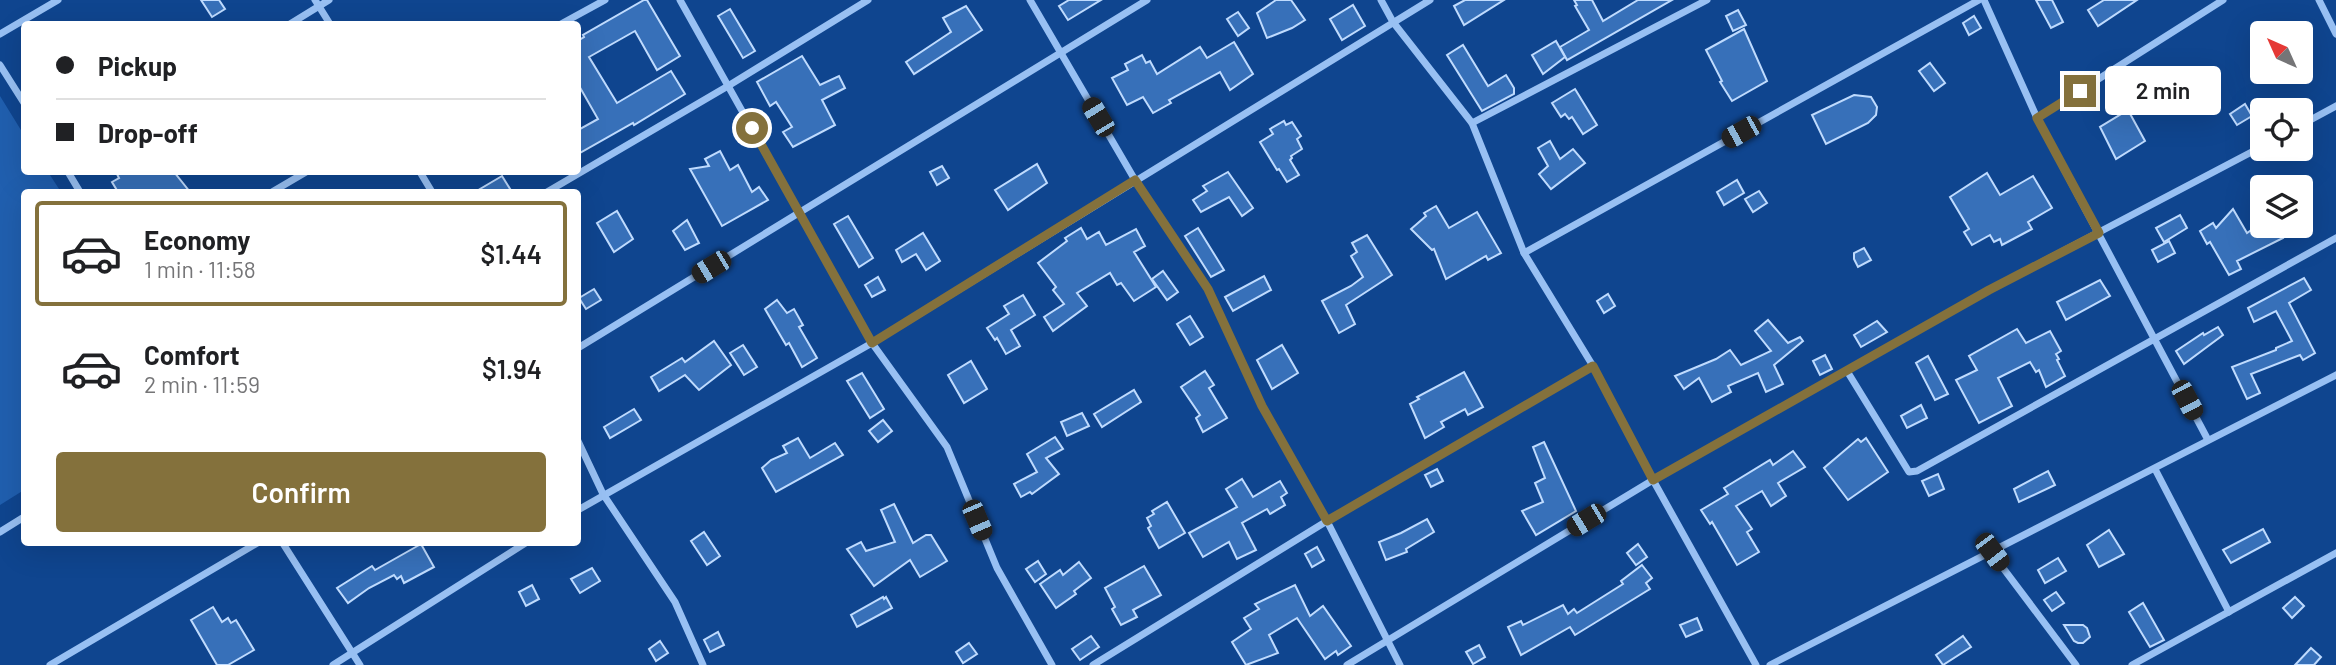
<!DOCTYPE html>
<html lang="en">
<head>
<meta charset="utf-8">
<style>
	:root { --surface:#fff; --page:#f6f6f6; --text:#202124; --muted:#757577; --line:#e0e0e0; --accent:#84713c }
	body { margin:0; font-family:Barlow,sans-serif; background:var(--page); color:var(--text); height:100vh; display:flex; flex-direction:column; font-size:26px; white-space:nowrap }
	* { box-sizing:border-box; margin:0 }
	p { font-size:23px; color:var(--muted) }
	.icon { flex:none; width:38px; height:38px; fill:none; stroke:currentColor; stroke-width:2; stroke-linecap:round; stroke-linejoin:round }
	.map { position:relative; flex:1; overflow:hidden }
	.drawer { position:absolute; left:21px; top:189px; width:560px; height:357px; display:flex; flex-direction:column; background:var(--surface); border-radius:7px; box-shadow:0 7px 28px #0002 }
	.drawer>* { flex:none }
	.banner { position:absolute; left:21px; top:21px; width:560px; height:154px; border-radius:7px; box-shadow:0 7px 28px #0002; display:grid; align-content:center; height:154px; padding:0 35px; background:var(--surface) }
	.needle { width:46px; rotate:315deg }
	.controls { position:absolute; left:2250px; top:21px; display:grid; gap:14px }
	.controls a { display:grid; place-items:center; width:63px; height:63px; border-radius:7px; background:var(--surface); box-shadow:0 7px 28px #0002; font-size:35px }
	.end { position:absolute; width:32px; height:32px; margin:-16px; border:9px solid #84713c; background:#fff; box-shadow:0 0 0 4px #fff }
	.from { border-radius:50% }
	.bubble { position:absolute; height:49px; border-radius:7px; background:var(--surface); box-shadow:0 7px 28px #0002; font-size:23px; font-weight:600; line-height:49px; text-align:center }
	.car { position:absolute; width:21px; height:42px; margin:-21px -10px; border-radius:9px; box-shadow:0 0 5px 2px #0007; background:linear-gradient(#222 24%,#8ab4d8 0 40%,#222 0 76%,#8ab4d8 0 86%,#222 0) }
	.banner b { display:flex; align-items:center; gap:24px; height:66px; font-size:26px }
	.banner b+b { border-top:2px solid var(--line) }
	.banner i { width:18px; height:18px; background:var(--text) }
	ul { padding:12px 0 0; list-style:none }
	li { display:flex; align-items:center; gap:21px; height:105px; margin:0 14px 10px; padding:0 21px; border:4px solid transparent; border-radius:7px }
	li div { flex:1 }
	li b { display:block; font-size:26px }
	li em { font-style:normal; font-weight:600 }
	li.selected { border-color:var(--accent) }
	li>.icon { width:63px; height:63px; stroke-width:1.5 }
	.cta { display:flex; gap:14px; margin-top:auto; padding:14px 35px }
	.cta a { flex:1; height:80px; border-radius:7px; background:var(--accent); color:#fff; font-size:28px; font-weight:600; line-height:80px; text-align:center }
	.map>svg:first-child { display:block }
</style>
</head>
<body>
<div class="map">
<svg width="2336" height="665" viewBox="0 0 2336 665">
	<rect width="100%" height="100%" fill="#0f458f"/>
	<!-- green -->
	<polygon fill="#205faf" points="0,96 24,135 24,172 48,172 61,192 24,192 24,490 0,505"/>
	<!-- building -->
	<g fill="#3770b9" stroke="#bfdbfe" stroke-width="2">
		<polygon points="201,0 219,0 225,9 212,17"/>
		<polygon points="644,0 647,0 680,56 657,70 635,31 589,57 617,103 671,71 685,94 634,125 633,123 578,154 578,130 598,119 578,84 578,37 579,40 584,37 583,35"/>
		<polygon points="1069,0 1101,0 1068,20 1059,6"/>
		<polygon points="1276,0 1291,0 1305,20 1292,28 1267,38 1257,13"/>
		<polygon points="1465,0 1504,0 1464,25 1454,6"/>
		<polygon points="1574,0 1592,0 1603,21 1638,0 1672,0 1567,60 1560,47 1589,30 1575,6 1577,5"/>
		<polygon points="2036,0 2052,0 2063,22 2051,28"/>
		<polygon points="2104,0 2137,0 2098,26 2088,10"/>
		<polygon points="1353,5 1365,26 1342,40 1330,19"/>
		<polygon points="966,6 982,30 914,74 906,62 951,32 943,18"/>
		<polygon points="730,9 755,51 743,58 718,16"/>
		<polygon points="1738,10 1746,25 1733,31 1726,16"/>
		<polygon points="1238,12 1249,28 1238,36 1227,19"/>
		<polygon points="1974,16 1981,28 1969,35 1963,23"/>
		<polygon points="1744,29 1767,81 1732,101 1720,82 1722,81 1706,50"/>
		<polygon points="1556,41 1565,57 1543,74 1532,55"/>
		<polygon points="1234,42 1253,74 1230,90 1220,72 1169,100 1171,103 1153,113 1143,97 1127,105 1112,78 1128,70 1125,64 1142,55 1146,63 1150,61 1157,74 1200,47 1207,58"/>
		<polygon points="1463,45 1488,86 1506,75 1514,88 1514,94 1482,111 1447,55"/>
		<polygon points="802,56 820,85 839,76 845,88 822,100 835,125 793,147 783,132 792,127 776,102 770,106 757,82"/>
		<polygon points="1930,63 1945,83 1934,91 1919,71"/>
		<polygon points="1575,89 1597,125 1583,134 1572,117 1569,119 1565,114 1561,117 1552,103"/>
		<polygon points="1854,95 1871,97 1877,107 1876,115 1868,123 1826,144 1812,115"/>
		<polygon points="2245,104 2252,116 2237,125 2230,114"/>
		<polygon points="2128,110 2145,141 2116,159 2100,127"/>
		<polygon points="1284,121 1286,125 1292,122 1301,136 1297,139 1302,149 1291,156 1292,158 1290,160 1299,175 1287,182 1279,169 1277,170 1260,142 1273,134 1270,129"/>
		<polygon points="1550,141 1560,159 1573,149 1585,163 1551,189 1539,174 1548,166 1538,148"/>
		<polygon points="720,151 730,170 738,165 752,192 759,187 768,200 722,226 690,169 709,166 705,159"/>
		<polygon points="1037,164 1047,183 1008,210 995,190"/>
		<polygon points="942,166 949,178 937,185 930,172"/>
		<polygon points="116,172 174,172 190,192 118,192 112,182 119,178"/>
		<polygon points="1228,172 1253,208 1242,216 1229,197 1201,212 1193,200 1207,191 1203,186"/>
		<polygon points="1987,173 2000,195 2033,176 2052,208 2028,222 2032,229 2002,245 2000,239 1994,242 1990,235 1972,245 1964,232 1969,229 1950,197"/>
		<polygon points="502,176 512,192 475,192"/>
		<polygon points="1737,180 1744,193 1724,205 1717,192"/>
		<polygon points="1759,191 1767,203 1753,212 1745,199"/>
		<polygon points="1436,206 1449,228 1477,212 1501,253 1488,260 1486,256 1446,279 1434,249 1432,250 1411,229 1426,216 1424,213"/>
		<polygon points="2233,209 2247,233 2257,226 2278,226 2283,238 2237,261 2241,269 2229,275 2210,242 2207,244 2200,231 2213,223 2216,228"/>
		<polygon points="617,211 633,239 614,252 597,223"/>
		<polygon points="2180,215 2187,228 2164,242 2156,228"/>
		<polygon points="848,216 873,258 859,267 834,224"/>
		<polygon points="687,220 699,243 685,250 673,231"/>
		<polygon points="1081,228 1087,239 1099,232 1106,245 1136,229 1145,246 1134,252 1156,287 1134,301 1121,283 1117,285 1110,273 1077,293 1087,306 1053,331 1044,317 1064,304 1053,290 1056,287 1038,263 1067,241 1065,238"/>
		<polygon points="1198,228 1224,270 1211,277 1185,236"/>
		<polygon points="923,233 940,261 926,270 916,254 902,262 896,250"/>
		<polygon points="1367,235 1392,275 1346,305 1355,324 1339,333 1322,301 1351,286 1363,277 1351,256 1357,252 1352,243"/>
		<polygon points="2169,241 2175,253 2158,262 2152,250"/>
		<polygon points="1864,248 1871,260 1858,267 1854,259 1854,253"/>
		<polygon points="1163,271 1178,292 1167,300 1152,279"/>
		<polygon points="1264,276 1271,290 1233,311 1225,297"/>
		<polygon points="878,277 885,290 872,297 865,285"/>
		<polygon points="2304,278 2311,290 2289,303 2315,353 2303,360 2300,355 2251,374 2260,393 2247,399 2232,367 2276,350 2276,348 2292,341 2276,311 2254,322 2248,308"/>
		<polygon points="2100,280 2110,296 2066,320 2057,302"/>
		<polygon points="594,289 601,300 586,309 579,298"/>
		<polygon points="1608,294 1615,306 1604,313 1597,301"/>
		<polygon points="1023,295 1035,315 1011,330 1020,346 1006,354 997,338 995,340 987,328 1009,314 1004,306"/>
		<polygon points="777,300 787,313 794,309 803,325 799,327 817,358 802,367 789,343 786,345 765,309"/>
		<polygon points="1190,316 1203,337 1190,345 1177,324"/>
		<polygon points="1768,320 1788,343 1800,337 1803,341 1774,365 1783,384 1766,392 1758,373 1728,386 1731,392 1712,402 1699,378 1684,389 1675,376 1716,359 1730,350 1741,365 1771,351 1755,331"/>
		<polygon points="1877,321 1887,332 1861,347 1854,335"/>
		<polygon points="2218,327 2223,335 2184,364 2176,351 2203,333 2204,335"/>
		<polygon points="2017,329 2026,343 2050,331 2061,351 2056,354 2059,359 2057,360 2065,376 2046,387 2039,370 2036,372 2030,362 1998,378 2012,406 1979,423 1956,380 1977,370 1969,356"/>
		<polygon points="714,341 731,365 699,390 685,375 659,391 651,377 682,358 685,362"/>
		<polygon points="743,345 757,367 744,375 730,353"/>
		<polygon points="1282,345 1298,373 1272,389 1257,360"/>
		<polygon points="1825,355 1832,369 1820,375 1813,361"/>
		<polygon points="1928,356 1948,394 1935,400 1916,363"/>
		<polygon points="971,361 987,389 964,403 948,375"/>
		<polygon points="1205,371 1214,385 1209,388 1227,418 1203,432 1196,418 1200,415 1181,387"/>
		<polygon points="1464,372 1483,407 1468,415 1465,409 1441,422 1444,427 1425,438 1410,404 1419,399 1417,397"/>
		<polygon points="862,373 884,409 870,418 847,381"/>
		<polygon points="1134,390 1141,402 1102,427 1094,414"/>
		<polygon points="1921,405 1927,418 1907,428 1901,416"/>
		<polygon points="634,409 641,420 610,438 604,427"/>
		<polygon points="1082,413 1089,426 1067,436 1061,422"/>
		<polygon points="883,420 892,431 878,442 869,431"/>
		<polygon points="1055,437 1063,449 1046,458 1059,474 1032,494 1030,492 1021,497 1014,484 1037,472 1027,454"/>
		<polygon points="798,438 810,458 835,443 843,455 776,492 762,468 771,460 787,453 783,446"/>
		<polygon points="1866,438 1888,472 1848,500 1824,468 1858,439 1861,442"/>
		<polygon points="1544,442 1576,511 1536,535 1522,511 1543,502 1535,483 1545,478 1533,447"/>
		<polygon points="1793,451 1805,467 1778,483 1786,496 1771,506 1762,491 1736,506 1752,529 1747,532 1759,552 1737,565 1712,522 1710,524 1701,510 1728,494 1724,488 1770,460 1773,465"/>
		<polygon points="1437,469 1443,481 1431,487 1425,475"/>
		<polygon points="2048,471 2055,485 2019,502 2014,489"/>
		<polygon points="1938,474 1944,489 1929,496 1922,481"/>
		<polygon points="1242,479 1253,497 1280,481 1287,493 1281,497 1285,505 1270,514 1267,509 1242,523 1256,550 1237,559 1229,542 1203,557 1189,533 1237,507 1226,489"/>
		<polygon points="1167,502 1185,533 1159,548 1148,528 1151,526 1147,518 1154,514 1152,511"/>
		<polygon points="894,504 913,543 926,535 931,535 947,561 920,577 910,560 874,586 847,549 861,542 866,551 895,542 881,510"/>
		<polygon points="1427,519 1434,532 1406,549 1407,552 1386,560 1379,542 1401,533"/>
		<polygon points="2263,529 2270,542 2231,563 2223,550"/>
		<polygon points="2109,530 2124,554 2099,567 2087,545"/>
		<polygon points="704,532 720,556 707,565 691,541"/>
		<polygon points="421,544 434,567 404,583 401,576 397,579 394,575 369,588 348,603 337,588 372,566 375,570"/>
		<polygon points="1638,544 1647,557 1636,565 1627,553"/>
		<polygon points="1317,547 1324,560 1312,567 1305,554"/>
		<polygon points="2058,558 2066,571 2045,583 2038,570"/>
		<polygon points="1038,561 1046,574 1035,582 1026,569"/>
		<polygon points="1079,562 1091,578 1074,591 1076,594 1056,608 1040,584 1060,570 1063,575"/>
		<polygon points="1642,565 1652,578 1646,583 1650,589 1575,635 1570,627 1521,655 1508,627 1521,621 1523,625 1563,605 1568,614 1574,609 1577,613 1623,584 1621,581"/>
		<polygon points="1144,566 1161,595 1133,610 1137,617 1121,625 1112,609 1115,607 1105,588"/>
		<polygon points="592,568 600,581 580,593 571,579"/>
		<polygon points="532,585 539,599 526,606 519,592"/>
		<polygon points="1295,585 1310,616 1323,606 1351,646 1338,655 1336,651 1325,659 1297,618 1269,635 1278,653 1246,665 1232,642 1251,629 1244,618 1259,609 1255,604"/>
		<polygon points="2056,592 2064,603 2052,611 2044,600"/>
		<polygon points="883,597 884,599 886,597 892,608 857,627 851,615"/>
		<polygon points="2295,597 2304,606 2292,618 2283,608"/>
		<polygon points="2143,603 2164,640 2150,647 2129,612"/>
		<polygon points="213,607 222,622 228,618 231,623 236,620 254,650 228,665 217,665 191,620"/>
		<polygon points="1697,618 1702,630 1686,637 1680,625"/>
		<polygon points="2064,625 2083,625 2087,628 2090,637 2083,643 2078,643 2074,641"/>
		<polygon points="718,632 724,645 710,652 704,640"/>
		<polygon points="1091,636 1099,647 1080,660 1072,649"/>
		<polygon points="1963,636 1971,647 1943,665 1936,655"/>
		<polygon points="660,641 668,653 656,661 649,649"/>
		<polygon points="969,643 977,654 963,663 956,652"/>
		<polygon points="1479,645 1485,657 1473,664 1466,652"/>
		<polygon points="2311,648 2321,657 2314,665 2295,665"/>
	</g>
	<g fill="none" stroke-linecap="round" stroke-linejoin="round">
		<!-- street -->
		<g stroke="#98c0f3" stroke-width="7">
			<polyline points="315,0 330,24"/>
			<polyline points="680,0 872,343 947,447 997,568 1052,665"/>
			<polyline points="1030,0 1135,180 1208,289 1262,406 1327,521 1400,665"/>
			<polyline points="1381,0 1393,22 1472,123 1524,253 1593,366 1653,480 1756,665"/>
			<polyline points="1984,0 2037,118 2208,440"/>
			<polyline points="2319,0 2336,34"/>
			<polyline points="290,24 329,0"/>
			<polyline points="561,24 605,0"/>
			<polyline points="0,34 58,0"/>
			<polyline points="0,65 24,103"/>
			<polyline points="2037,118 2223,0"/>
			<polyline points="1472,123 1707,0"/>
			<polyline points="2301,125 2336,106"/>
			<polyline points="68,172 80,192"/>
			<polyline points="420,172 432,192"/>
			<polyline points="272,192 306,172"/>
			<polyline points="547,192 728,86 868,0"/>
			<polyline points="1524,253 1979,0"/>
			<polyline points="578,348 1147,0"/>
			<polyline points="1847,371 1909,472 1917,471 2336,238"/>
			<polyline points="578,441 603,494 675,602 703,665"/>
			<polyline points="2155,469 2229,612"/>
			<polyline points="578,510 872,343 1430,0"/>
			<polyline points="0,532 24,517"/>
			<polyline points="282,542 360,665"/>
			<polyline points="1991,552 2076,665"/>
			<polyline points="50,665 259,542"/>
			<polyline points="333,665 527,542"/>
			<polyline points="1093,665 1327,521 1593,366"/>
			<polyline points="1347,665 1653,480 1989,290 2263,146"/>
			<polyline points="1770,665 2336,375"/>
			<polyline points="2132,665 2336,553"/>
		</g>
	</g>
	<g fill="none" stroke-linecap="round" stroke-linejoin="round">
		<!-- route -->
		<polyline stroke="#84713c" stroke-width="9" points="752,128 872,343 1135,180 1208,289 1262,406 1327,521 1593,366 1653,480 1989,290 2099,233 2037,118 2080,91"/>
	</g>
</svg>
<div class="controls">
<a><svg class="needle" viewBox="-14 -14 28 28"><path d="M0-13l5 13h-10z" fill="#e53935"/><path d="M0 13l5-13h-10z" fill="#757577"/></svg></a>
<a><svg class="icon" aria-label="locate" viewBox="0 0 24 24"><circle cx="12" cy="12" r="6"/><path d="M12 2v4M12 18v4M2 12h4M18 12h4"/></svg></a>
<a><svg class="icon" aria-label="layers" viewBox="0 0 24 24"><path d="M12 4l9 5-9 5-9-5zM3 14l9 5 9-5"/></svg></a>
</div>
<i class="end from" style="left:752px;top:128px"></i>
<i class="end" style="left:2080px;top:91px"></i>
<div class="bubble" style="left:2105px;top:66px;width:116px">2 min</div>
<i class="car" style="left:1098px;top:117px;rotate:329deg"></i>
<i class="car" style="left:1741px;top:132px;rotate:241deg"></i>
<i class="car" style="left:711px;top:267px;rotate:239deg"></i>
<i class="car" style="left:2187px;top:400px;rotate:152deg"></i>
<i class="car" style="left:977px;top:520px;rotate:157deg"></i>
<i class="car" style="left:1586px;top:520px;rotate:239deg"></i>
<i class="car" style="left:1992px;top:552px;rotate:143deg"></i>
<div class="banner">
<b><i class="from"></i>Pickup</b>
<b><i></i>Drop-off</b>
</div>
<section class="drawer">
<ul>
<li class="selected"><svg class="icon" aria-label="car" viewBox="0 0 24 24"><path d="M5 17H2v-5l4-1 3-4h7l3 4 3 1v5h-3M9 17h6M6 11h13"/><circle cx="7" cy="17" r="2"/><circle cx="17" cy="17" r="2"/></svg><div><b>Economy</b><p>1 min · 11:58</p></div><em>$1.44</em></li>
<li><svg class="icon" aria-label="car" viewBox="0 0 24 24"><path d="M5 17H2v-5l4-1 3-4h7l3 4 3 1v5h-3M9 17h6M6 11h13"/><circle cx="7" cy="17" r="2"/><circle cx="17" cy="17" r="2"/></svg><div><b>Comfort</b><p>2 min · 11:59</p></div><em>$1.94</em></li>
</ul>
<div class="cta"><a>Confirm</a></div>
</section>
</div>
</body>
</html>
